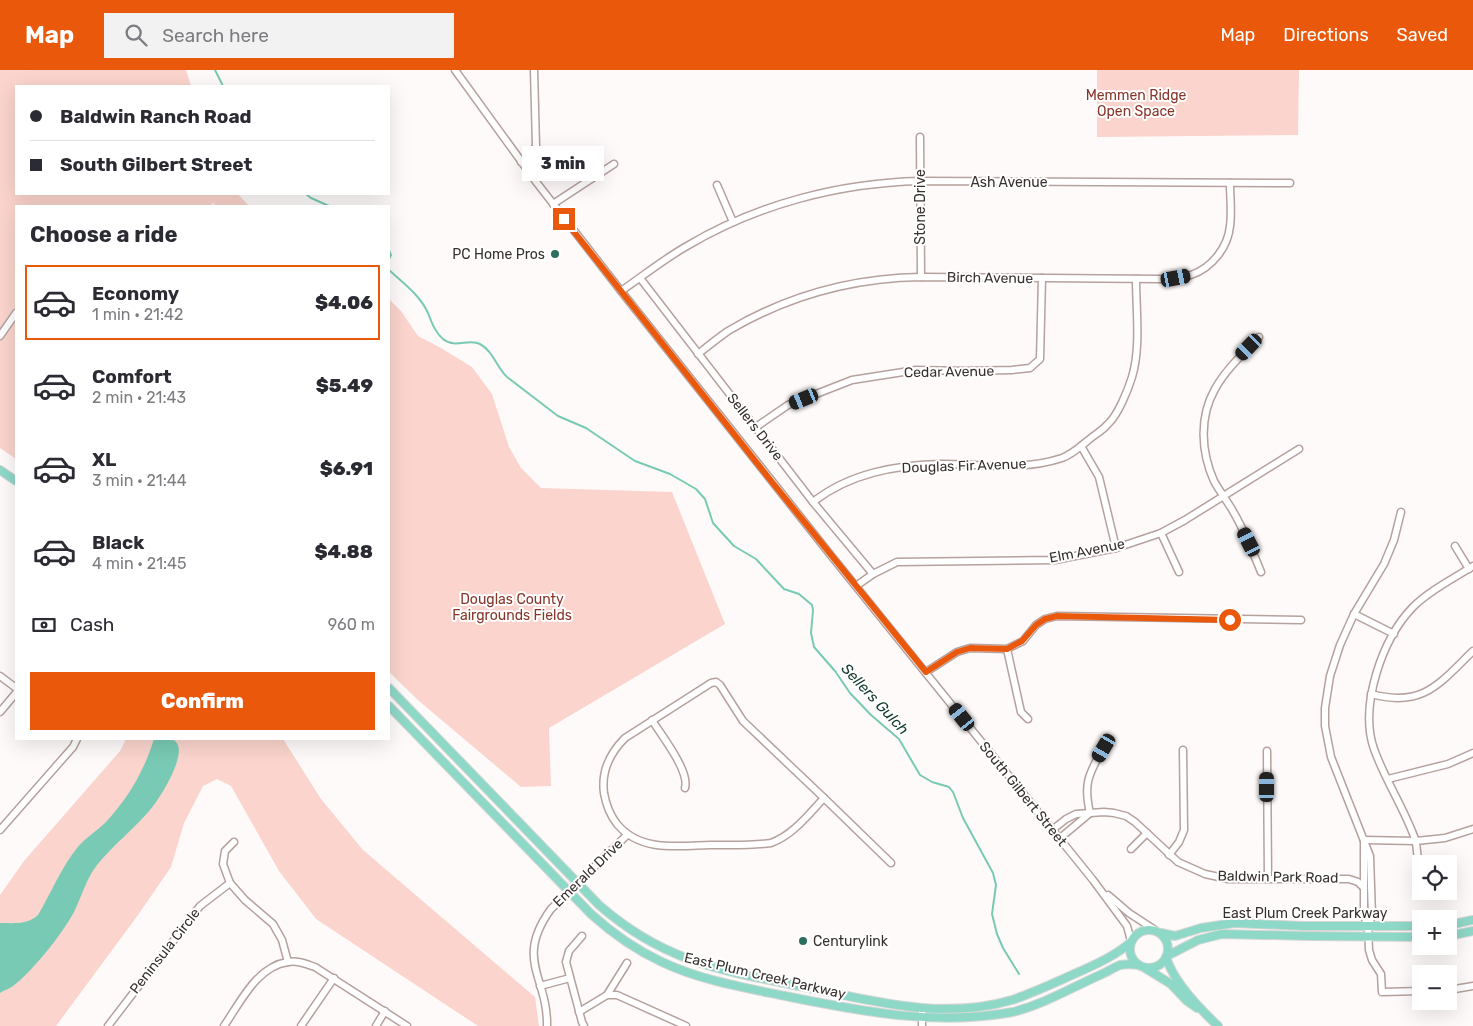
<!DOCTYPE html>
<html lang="en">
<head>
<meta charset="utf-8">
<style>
	:root { --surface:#fff; --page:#f2f2f3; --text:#2b2b33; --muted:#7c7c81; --line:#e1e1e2; --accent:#ea580c }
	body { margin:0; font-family:Rubik,sans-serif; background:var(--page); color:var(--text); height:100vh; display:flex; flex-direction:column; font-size:19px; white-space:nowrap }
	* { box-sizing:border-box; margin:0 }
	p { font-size:16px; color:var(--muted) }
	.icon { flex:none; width:28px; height:28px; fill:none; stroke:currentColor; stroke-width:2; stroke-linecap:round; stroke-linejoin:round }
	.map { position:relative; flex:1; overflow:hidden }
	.details { position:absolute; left:15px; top:135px; width:375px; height:535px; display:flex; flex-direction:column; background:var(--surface); border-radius:0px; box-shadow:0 5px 20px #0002 }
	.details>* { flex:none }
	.banner { position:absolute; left:15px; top:15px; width:375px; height:110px; border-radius:0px; box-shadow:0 5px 20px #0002; display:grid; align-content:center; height:110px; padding:0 15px; background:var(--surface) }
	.fabs { position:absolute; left:1412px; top:785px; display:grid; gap:10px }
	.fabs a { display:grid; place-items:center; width:45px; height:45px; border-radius:0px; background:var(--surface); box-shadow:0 5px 20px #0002; font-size:25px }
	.end { position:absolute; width:22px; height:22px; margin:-11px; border:6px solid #ea580c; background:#fff; box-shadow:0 0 0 2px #fff }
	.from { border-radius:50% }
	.bubble { position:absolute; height:35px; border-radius:0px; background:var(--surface); box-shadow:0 5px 20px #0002; font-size:16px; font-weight:800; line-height:35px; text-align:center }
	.car { position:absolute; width:15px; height:30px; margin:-15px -8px; border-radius:6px; box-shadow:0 0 4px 1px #0007; background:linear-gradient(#222 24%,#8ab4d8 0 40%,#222 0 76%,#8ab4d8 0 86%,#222 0) }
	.banner b { display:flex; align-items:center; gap:18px; height:48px; font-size:19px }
	.banner b+b { border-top:1px solid var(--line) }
	.banner i { width:12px; height:12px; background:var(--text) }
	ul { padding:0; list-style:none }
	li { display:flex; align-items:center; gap:15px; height:75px; margin:0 10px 8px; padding:0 5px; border:2px solid transparent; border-radius:0px }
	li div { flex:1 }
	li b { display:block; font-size:19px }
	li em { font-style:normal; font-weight:800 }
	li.selected { border-color:var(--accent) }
	li>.icon { width:45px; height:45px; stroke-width:1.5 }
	h2 { padding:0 15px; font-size:22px; line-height:60px }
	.pay { display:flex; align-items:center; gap:12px; height:55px; padding:0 15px; font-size:19px }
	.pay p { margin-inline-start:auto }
	.button { display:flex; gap:10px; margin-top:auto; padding:10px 15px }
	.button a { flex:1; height:58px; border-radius:0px; background:var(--accent); color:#fff; font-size:20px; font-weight:800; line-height:58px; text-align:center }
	header { display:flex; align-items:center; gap:30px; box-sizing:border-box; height:70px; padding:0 25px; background:var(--accent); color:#fff }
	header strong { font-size:24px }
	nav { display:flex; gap:28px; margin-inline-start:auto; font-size:18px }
	.search { width:350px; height:45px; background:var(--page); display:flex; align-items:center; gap:12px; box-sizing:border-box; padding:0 18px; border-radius:0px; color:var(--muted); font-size:19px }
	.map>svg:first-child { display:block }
</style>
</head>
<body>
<header>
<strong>Map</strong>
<div class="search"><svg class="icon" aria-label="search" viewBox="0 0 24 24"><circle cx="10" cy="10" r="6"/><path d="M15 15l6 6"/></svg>Search here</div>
<nav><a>Map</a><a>Directions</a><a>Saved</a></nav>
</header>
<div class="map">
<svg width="1473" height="956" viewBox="0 0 1473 956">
	<rect width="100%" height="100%" fill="#fffafa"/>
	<!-- green -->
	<g fill="#fad4cd">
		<polygon points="0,0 186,0 191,16 16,16 16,124 238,124 249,136 217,136 213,133 210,136 16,136 16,389 0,378"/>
		<polygon points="1097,0 1299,0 1298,65 1097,67"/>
		<polygon points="389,229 401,241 418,266 441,278 472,297 492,324 509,377 521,398 541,418 672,422 725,554 549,658 551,716 521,717 419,631 389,602"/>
		<polygon points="126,669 283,669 321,729 363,780 535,927 539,956 478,956 316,849 279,801 231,716 217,709 203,716 184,753 171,797 138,845 56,956 0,956 0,825 24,791 120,681"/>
	</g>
	<!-- water -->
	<path fill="#79cab4" d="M154 669C160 669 172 667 176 672 188 684 159 730 150 740 134 759 113 775 97 795 87 807 81 828 74 842 62 864 33 901 13 916 9 919 4 920 0 923V853C14 853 27 855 38 845 51 823 61 798 77 778 85 768 97 761 106 752 129 727 144 701 154 669Z"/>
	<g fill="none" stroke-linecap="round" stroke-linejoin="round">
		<!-- stream -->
		<g stroke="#79cab4" stroke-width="2">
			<polyline points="215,0 223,16"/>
			<polyline points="306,124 311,128 329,136"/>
			<polyline points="389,180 391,185 389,189"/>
			<path d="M389 200C403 213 420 225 428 243 432 253 435 262 443 269 455 279 469 268 480 274 493 281 497 298 507 307L558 346 586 358 635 391 670 404 696 419 705 429 713 453 734 476 756 489 784 519 799 524 812 535 813 540 811 563 814 577 835 601 850 623 871 645 899 669 920 705 932 712 949 717 953 722 963 748 993 803 996 815 992 844 997 864 1003 878 1019 904"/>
		</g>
		<defs>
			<g id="minor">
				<polyline points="455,0 537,113 621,221 833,488 1093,810 1127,856 1131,871"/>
				<polyline points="920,67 921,207"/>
				<polyline points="521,92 531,84 536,76 534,0"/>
				<polyline points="717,115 733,152"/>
				<polyline points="553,134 614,94"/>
				<polyline points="640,208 813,432 873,504"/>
				<path d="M621 221C643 206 664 189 687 176 758 134 839 113 920 111L1290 113"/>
				<polyline points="0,266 16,243"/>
				<path d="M1259 267C1244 283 1226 299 1215 319 1199 347 1201 382 1214 411 1220 422 1228 432 1234 443 1245 462 1253 482 1261 502"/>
				<path d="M698 284C708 276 718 268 728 261 787 226 853 208 921 207L1160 209C1171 208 1181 208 1191 205 1212 198 1228 177 1230 156 1232 142 1230 127 1230 113"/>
				<polyline points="756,357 788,335 852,310 916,300 965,301 1012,300 1030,298 1040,289 1042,208"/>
				<polyline points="1081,376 1099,407 1116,478"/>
				<path d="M813 432C850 403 896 395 942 394 982 394 1023 401 1062 388 1073 384 1082 375 1091 368 1096 364 1103 360 1108 354 1118 345 1128 320 1132 307 1141 278 1136 239 1136 209"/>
				<polyline points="1161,463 1179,502"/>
				<polyline points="1455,476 1469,499"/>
				<polyline points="856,516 873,504 897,492 1055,490 1116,478 1161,463 1185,450 1299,379"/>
				<polyline points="1354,544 1394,564"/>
				<polyline points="1007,579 1021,642 1028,649"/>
				<polyline points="926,602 957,582 970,578 1007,579 1023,571 1036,555 1045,549 1057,546 1301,550"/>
				<polyline points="0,606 16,618"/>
				<path d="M716 612 720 615 743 651 824 728C808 745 793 765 771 773 750 776 730 775 710 775 677 776 640 782 617 754 610 745 606 735 604 723 601 701 610 683 625 668L711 613Z"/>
				<path d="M1371 624C1423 638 1439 614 1473 581"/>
				<polyline points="0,642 16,623"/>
				<path d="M652 650C661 665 690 701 685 718"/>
				<polyline points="1267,681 1268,809"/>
				<polyline points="1388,709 1448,694 1473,683"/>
				<polyline points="824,728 891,793"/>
				<path d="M1090 743C1083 713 1089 704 1103 678"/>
				<polyline points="0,760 73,677 77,669"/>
				<polyline points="1052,760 1066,749 1076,744 1104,742 1114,743 1126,746 1135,752 1178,792 1205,804 1228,809 1349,809 1358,812 1364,818"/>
				<polyline points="1059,769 1090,743"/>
				<polyline points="1364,770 1416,771 1445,768 1473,759"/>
				<polyline points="234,772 225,781 223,794 230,813 245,830 273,854 282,870 288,892"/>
				<polyline points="1364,772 1364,846 1368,856 1369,880 1372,890 1381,904 1382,922 1421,921"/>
				<polyline points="1131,779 1147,763"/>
				<polyline points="1169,785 1179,772 1184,760 1183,680"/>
				<path d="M1418 804C1418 793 1418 780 1415 769 1404 738 1385 710 1374 679 1359 636 1382 569 1413 537 1430 520 1453 509 1473 496"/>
				<polyline points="1108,825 1129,843 1155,860"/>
				<polyline points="1368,856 1372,846 1370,786 1331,687 1325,656 1325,638 1330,606 1340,575 1354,544 1384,494 1394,470 1401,442"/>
				<polyline points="582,866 569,881 566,892 582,952 584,956"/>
				<polyline points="540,916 570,908"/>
				<polyline points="1449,920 1473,916"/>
				<polyline points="607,925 627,893"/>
				<polyline points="579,942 607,925 617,925 686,956"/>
				<polyline points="108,956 200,836 230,813"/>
				<path d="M224 956C240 933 257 896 288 892 297 890 306 894 315 897L407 956"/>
				<polyline points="301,956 334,908"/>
				<polyline points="376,956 385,941"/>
				<path d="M547 956C548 907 514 890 551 839L627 765"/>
				<polyline points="922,956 922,942"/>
			</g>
			<g id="major">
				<polyline points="0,400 16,411"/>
				<path d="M389 618 599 835C663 891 719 900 799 916 869 930 941 951 1012 930 1033 923 1052 914 1072 905 1092 896 1114 887 1131 872"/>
				<path d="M389 636 591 844C612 863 636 880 662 892 702 911 747 918 790 927 865 942 936 956 1013 942 1044 934 1071 918 1100 905 1107 902 1113 898 1120 895 1127 894 1132 894 1139 895"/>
				<polyline points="1449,855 1473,850"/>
				<circle cx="1149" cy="879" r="19"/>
				<polyline points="1161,863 1175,866 1201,858 1234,853 1303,856 1421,856"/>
				<polyline points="1449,866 1473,861"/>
				<polyline points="1167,886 1198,870 1222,864 1309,866 1421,867"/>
				<path d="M1166 887C1173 911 1200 939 1218 956"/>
				<polyline points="1145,898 1171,914 1187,931 1197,938"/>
			</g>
		</defs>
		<!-- minor casing -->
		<use href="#minor" stroke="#b5a19d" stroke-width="9"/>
		<!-- major casing -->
		<use href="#major" stroke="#d7d6d5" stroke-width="10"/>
		<!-- minor -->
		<use href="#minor" stroke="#fff" stroke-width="6"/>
		<!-- major -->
		<use href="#major" stroke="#8ed8c8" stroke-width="8"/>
	</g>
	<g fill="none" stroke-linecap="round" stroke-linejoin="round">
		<!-- route -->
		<polyline stroke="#ea580c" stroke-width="6" points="564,149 772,412 926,602 957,582 970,578 1007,579 1022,571 1036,555 1045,549 1057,546 1230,550"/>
	</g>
	<!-- markers -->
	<g fill="#2c6e5f" stroke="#fff" stroke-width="2">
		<circle cx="555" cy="184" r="5"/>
		<circle cx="803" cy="871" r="5"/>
	</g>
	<g text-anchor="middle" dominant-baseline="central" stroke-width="4" stroke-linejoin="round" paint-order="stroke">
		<!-- park labels -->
		<g font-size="14" fill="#883529" stroke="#fff">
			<text x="1136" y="25">Memmen Ridge<tspan x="1136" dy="16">Open Space</tspan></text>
			<text x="512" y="529">Douglas County<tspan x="512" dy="16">Fairgrounds Fields</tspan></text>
		</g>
		<!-- street labels -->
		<g font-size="14" fill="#38302e" stroke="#fff">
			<text x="1009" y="112">Ash Avenue</text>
			<text transform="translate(920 137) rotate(-90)">Stone Drive</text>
			<text transform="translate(990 208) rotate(1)">Birch Avenue</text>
			<text transform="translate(949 302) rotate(-1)">Cedar Avenue</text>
			<text transform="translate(755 357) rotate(52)">Sellers Drive</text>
			<text transform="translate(964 396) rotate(-2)">Douglas Fir Avenue</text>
			<text transform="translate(1087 481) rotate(-11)">Elm Avenue</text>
			<text transform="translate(1023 724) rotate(51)">South Gilbert Street</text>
			<text transform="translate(588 803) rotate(-44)">Emerald Drive</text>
			<text transform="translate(1278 807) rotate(1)">Baldwin Park Road</text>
			<text x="1305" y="843">East Plum Creek Parkway</text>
			<text transform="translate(165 881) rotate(-52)">Peninsula Circle</text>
			<text transform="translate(765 906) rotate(13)">East Plum Creek Parkway</text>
		</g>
		<!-- poi labels -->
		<g font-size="14" fill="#38302e" stroke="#fff" text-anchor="end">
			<text x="545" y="184">PC Home Pros</text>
			<text x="813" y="871" text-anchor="start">Centurylink</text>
		</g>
		<!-- water labels -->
		<g font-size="15" font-style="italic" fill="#143a31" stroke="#fff">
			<text transform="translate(875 629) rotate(47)">Sellers Gulch</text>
		</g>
	</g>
</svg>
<div class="fabs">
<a><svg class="icon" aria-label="locate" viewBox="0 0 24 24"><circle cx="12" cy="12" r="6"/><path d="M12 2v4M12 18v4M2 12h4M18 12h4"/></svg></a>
<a>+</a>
<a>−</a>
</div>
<i class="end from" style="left:1230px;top:550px"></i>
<i class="end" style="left:564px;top:149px"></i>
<div class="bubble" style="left:522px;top:76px;width:82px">3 min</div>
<i class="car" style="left:1176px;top:208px;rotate:79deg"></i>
<i class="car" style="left:1249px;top:277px;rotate:224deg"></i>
<i class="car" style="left:804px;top:329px;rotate:248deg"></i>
<i class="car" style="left:1249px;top:472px;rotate:333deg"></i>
<i class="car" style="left:962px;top:647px;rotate:321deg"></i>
<i class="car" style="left:1104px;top:678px;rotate:210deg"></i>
<i class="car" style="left:1267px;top:717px;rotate:0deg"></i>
<div class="banner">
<b><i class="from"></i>Baldwin Ranch Road</b>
<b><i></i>South Gilbert Street</b>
</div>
<section class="details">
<h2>Choose a ride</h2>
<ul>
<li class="selected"><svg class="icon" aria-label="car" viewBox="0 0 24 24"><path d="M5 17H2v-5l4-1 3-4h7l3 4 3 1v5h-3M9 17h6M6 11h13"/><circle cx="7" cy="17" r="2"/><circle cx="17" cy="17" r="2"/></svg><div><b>Economy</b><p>1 min · 21:42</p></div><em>$4.06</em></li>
<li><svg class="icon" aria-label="car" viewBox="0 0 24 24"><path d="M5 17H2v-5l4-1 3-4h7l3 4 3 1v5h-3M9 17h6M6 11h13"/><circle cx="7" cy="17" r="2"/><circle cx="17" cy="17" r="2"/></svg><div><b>Comfort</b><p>2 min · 21:43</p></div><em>$5.49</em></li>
<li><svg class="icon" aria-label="car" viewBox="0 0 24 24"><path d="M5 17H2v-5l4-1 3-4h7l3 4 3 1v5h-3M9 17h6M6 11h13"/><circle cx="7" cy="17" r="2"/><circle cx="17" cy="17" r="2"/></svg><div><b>XL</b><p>3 min · 21:44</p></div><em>$6.91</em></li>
<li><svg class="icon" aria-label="car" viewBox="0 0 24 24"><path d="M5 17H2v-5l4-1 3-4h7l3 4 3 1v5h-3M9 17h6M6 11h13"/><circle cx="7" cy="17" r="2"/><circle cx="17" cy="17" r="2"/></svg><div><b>Black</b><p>4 min · 21:45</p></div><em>$4.88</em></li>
</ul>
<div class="pay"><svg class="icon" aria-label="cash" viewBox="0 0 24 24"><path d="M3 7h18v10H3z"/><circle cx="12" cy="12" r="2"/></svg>Cash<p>960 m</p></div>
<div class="button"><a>Confirm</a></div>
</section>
</div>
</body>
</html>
